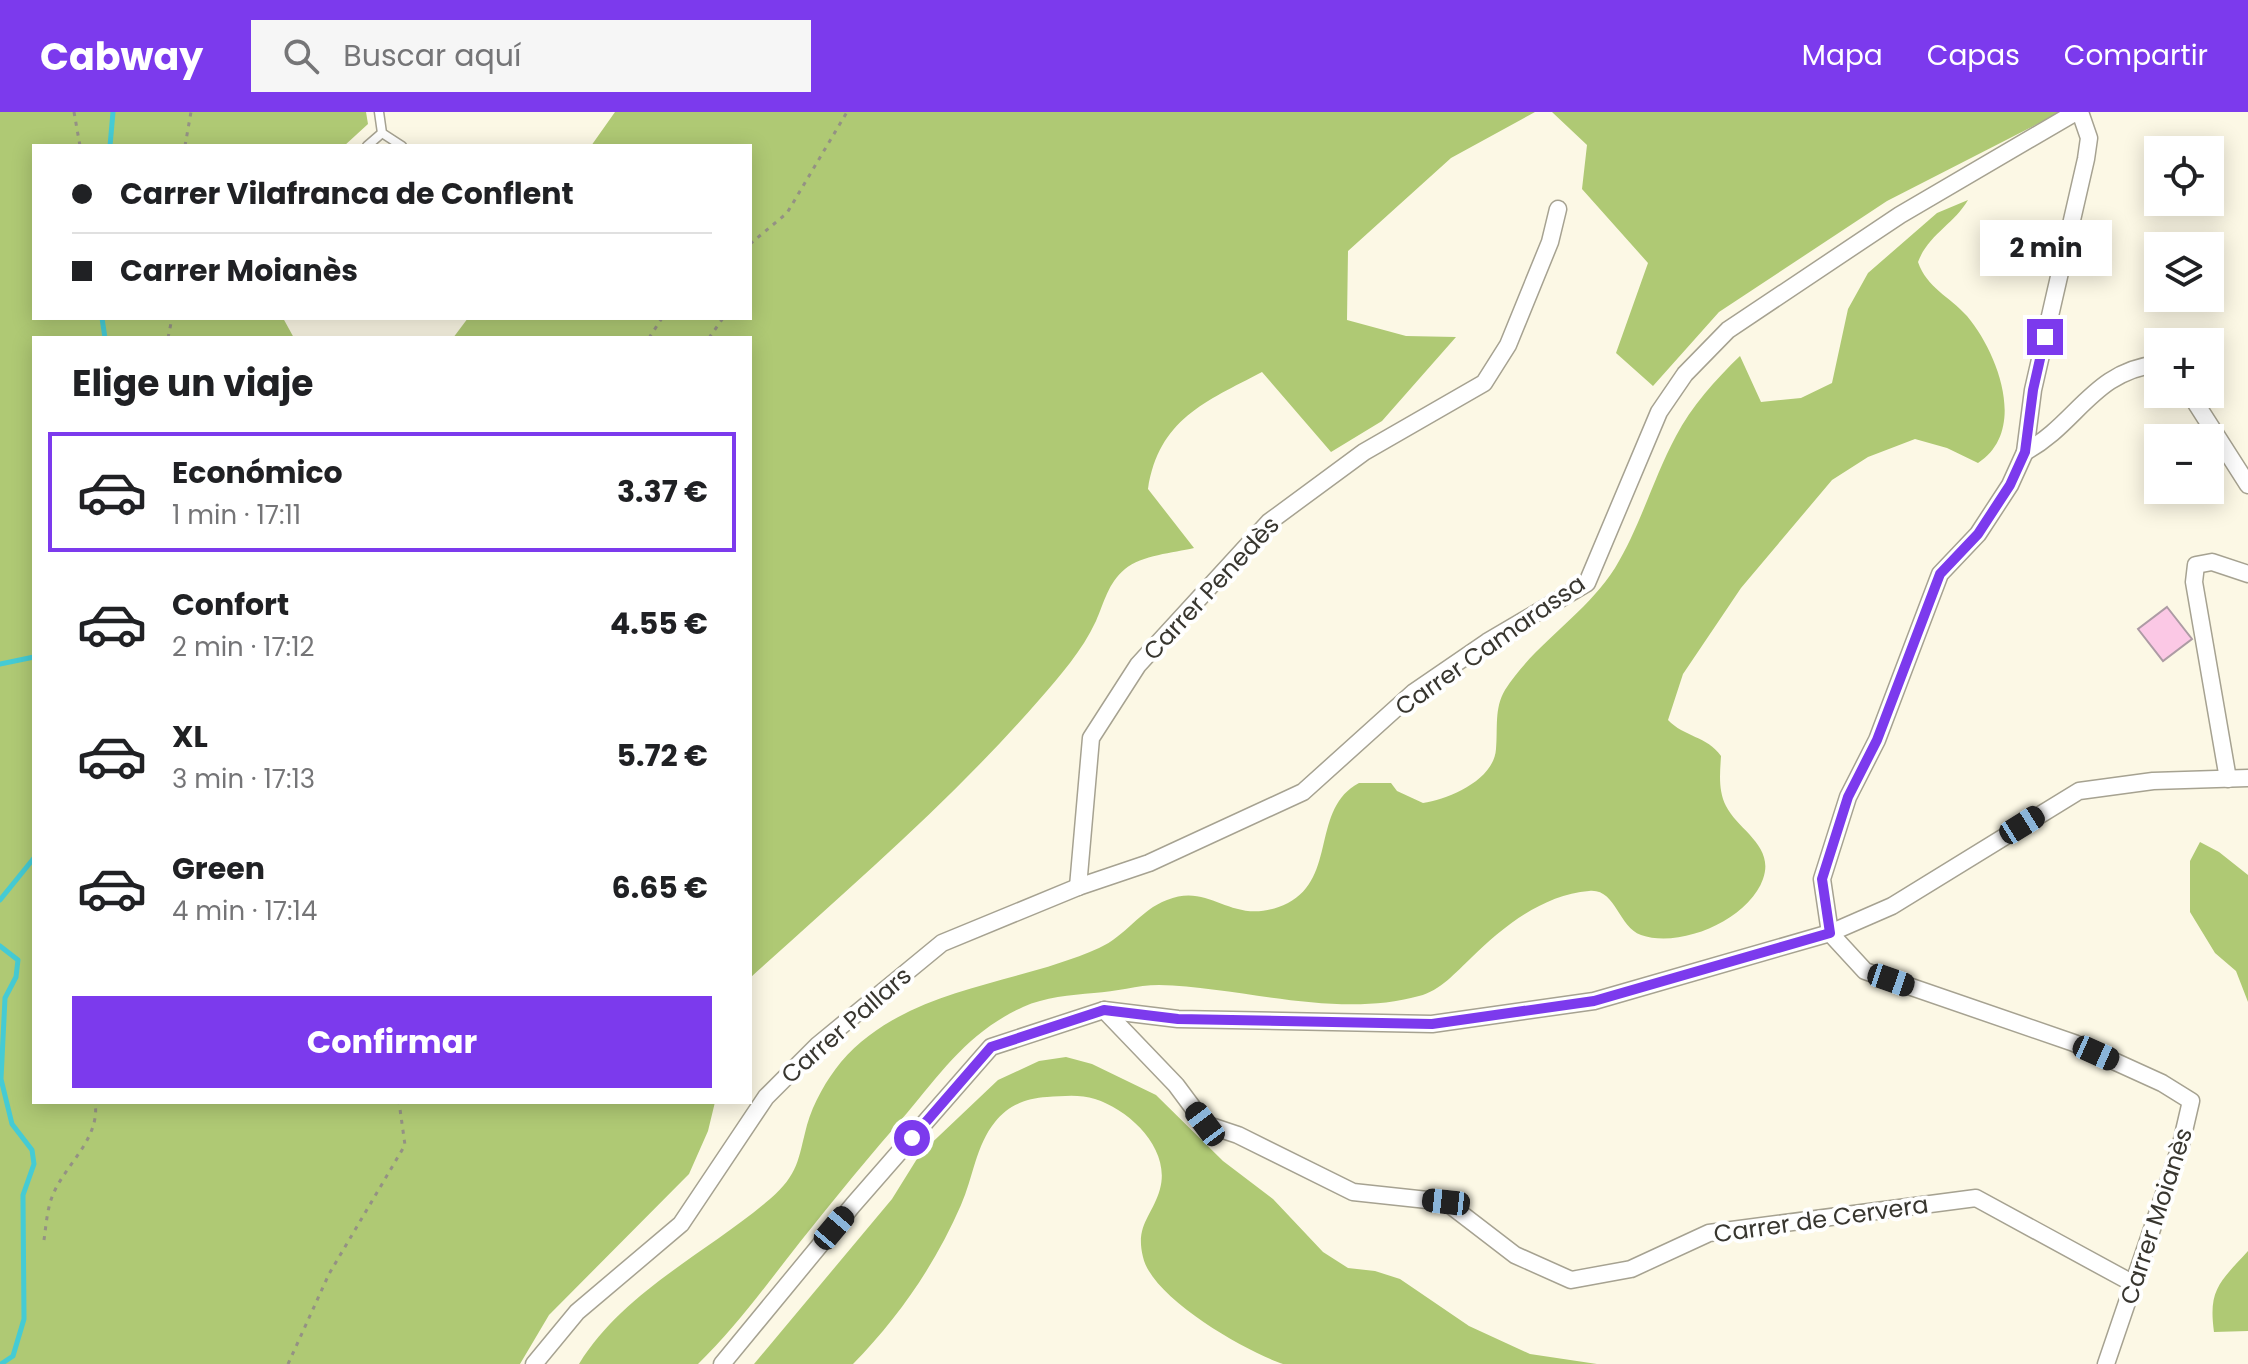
<!DOCTYPE html>
<html lang="es">
<head>
<meta charset="utf-8">
<style>
	:root { --surface:#fff; --page:#f6f6f6; --text:#202124; --muted:#757577; --line:#e0e0e0; --accent:#7c3aed }
	body { margin:0; font-family:Poppins,sans-serif; background:var(--page); color:var(--text); height:100vh; display:flex; flex-direction:column; font-size:30px; white-space:nowrap }
	* { box-sizing:border-box; margin:0 }
	p { font-size:26px; color:var(--muted) }
	.icon { flex:none; width:44px; height:44px; fill:none; stroke:currentColor; stroke-width:2; stroke-linecap:round; stroke-linejoin:round }
	.map { position:relative; flex:1; overflow:hidden }
	.drawer { position:absolute; left:32px; top:224px; width:720px; height:768px; display:flex; flex-direction:column; background:var(--surface); border-radius:0px; box-shadow:0 4px 20px #0003 }
	.drawer>* { flex:none }
	.hud { position:absolute; left:32px; top:32px; width:720px; height:176px; border-radius:0px; box-shadow:0 4px 20px #0003; display:grid; align-content:center; height:176px; padding:0 40px; background:var(--surface) }
	.tools { position:absolute; left:2144px; top:24px; display:grid; gap:16px }
	.tools a { display:grid; place-items:center; width:80px; height:80px; border-radius:0px; background:var(--surface); box-shadow:0 4px 20px #0003; font-size:40px }
	.end { position:absolute; width:36px; height:36px; margin:-18px; border:10px solid #7c3aed; background:#fff; box-shadow:0 0 0 4px #fff }
	.from { border-radius:50% }
	.bubble { position:absolute; height:56px; border-radius:0px; background:var(--surface); box-shadow:0 4px 20px #0003; font-size:26px; font-weight:700; line-height:56px; text-align:center }
	.car { position:absolute; width:24px; height:48px; margin:-24px -12px; border-radius:10px; box-shadow:0 0 6px 2px #0007; background:linear-gradient(#222 24%,#8ab4d8 0 40%,#222 0 76%,#8ab4d8 0 86%,#222 0) }
	.hud b { display:flex; align-items:center; gap:28px; height:76px; font-size:30px }
	.hud b+b { border-top:2px solid var(--line) }
	.hud i { width:20px; height:20px; background:var(--text) }
	ul { padding:0; list-style:none }
	li { display:flex; align-items:center; gap:24px; height:120px; margin:0 16px 12px; padding:0 24px; border:4px solid transparent; border-radius:0px }
	li div { flex:1 }
	li b { display:block; font-size:30px }
	li em { font-style:normal; font-weight:700 }
	li.selected { border-color:var(--accent) }
	li>.icon { width:72px; height:72px; stroke-width:1.5 }
	h2 { padding:0 40px; font-size:36px; line-height:96px }
	.action { display:flex; gap:16px; margin-top:auto; padding:16px 40px }
	.action a { flex:1; height:92px; border-radius:0px; background:var(--accent); color:#fff; font-size:32px; font-weight:700; line-height:92px; text-align:center }
	header { display:flex; align-items:center; gap:48px; box-sizing:border-box; height:112px; padding:0 40px; background:var(--accent); color:#fff }
	header strong { font-size:38px }
	nav { display:flex; gap:44px; margin-inline-start:auto; font-size:28px }
	.search { width:560px; height:72px; background:var(--page); display:flex; align-items:center; gap:20px; box-sizing:border-box; padding:0 28px; border-radius:0px; color:var(--muted); font-size:30px }
	.map>svg:first-child { display:block }
</style>
</head>
<body>
<header>
<strong>Cabway</strong>
<div class="search"><svg class="icon" aria-label="search" viewBox="0 0 24 24"><circle cx="10" cy="10" r="6"/><path d="M15 15l6 6"/></svg>Buscar aquí</div>
<nav><a>Mapa</a><a>Capas</a><a>Compartir</a></nav>
</header>
<div class="map">
<svg width="2248" height="1252" viewBox="0 0 2248 1252">
	<rect width="100%" height="100%" fill="#fcf8e5"/>
	<!-- forest -->
	<g fill="#afc974">
		<polygon points="0,0 366,0 368,12 344,34 34,34 34,206 283,206 294,226 34,226 34,990 715,990 708,1019 689,1062 549,1203 520,1252 0,1252"/>
		<path d="M615 0H1535L1451 46 1348 139 1347 208 1406 224 1456 225 1382 309 1331 340 1262 260C1205 290 1159 307 1148 377L1194 436C1173 441 1142 443 1125 457 1108 471 1104 491 1096 509 1082 539 1060 564 1039 588 951 689 849 776 750 866V226H453L468 206H750V34H591Z"/>
		<polygon points="1552,0 2061,0 1887,89 1719,200 1653,274 1616,241 1648,151 1582,77 1587,33"/>
		<path d="M1968 88C1954 112 1928 123 1918 150 1927 176 1949 184 1967 204 1998 241 2028 319 1978 351L1947 336 1915 327 1868 345 1832 368 1741 476 1683 562 1668 608C1684 625 1707 624 1721 644 1720 661 1718 678 1726 694 1738 718 1775 734 1763 767 1749 807 1681 837 1641 823 1618 815 1616 776 1589 779 1542 783 1503 815 1471 846 1456 860 1440 879 1419 884 1337 907 1241 875 1159 873 1137 873 1116 880 1094 881 1070 883 1045 885 1023 895 970 919 943 958 907 1001 870 1043 835 1086 800 1130 767 1172 736 1215 698 1252H579C624 1179 707 1141 770 1087 799 1062 798 1047 807 1013 813 991 827 967 841 950 905 875 1015 874 1099 836 1126 824 1140 798 1167 788 1213 769 1232 818 1288 791 1337 766 1311 696 1359 671H1391L1397 679 1423 691C1449 687 1494 668 1496 637 1498 617 1494 596 1505 578 1535 531 1585 503 1615 456 1640 415 1653 367 1676 324 1691 295 1716 267 1740 244L1761 290 1801 286 1832 271 1848 197 1868 161 1937 101Z"/>
		<polygon points="2200,730 2219,740 2248,763 2248,890 2236,859 2215,841 2190,800 2190,749"/>
		<path d="M1066 945 1092 952 1156 983 1223 1049 1273 1087 1323 1140 1348 1156 1375 1159 1400 1167 1469 1214 1530 1242 1597 1252H1283C1245 1239 1152 1186 1143 1145 1135 1113 1152 1105 1160 1077 1171 1037 1130 998 1095 987 1080 982 1063 984 1047 985 1027 986 1008 993 995 1010 976 1033 973 1066 961 1093 935 1153 898 1206 853 1252H754L892 1087 920 1042 998 968 1039 949Z"/>
		<path d="M2248 1139V1219L2214 1220C2208 1177 2220 1170 2248 1139Z"/>
	</g>
	<g fill="none" stroke-linecap="round" stroke-linejoin="round">
		<!-- stream -->
		<g stroke="#45cbd4" stroke-width="5">
			<polyline points="110,34 113,0"/>
			<polyline points="102,206 105,226"/>
			<polyline points="0,552 34,545"/>
			<polyline points="0,788 34,746"/>
			<polyline points="0,834 18,848 16,865 5,886 1,967 12,1012 32,1038 34,1052 23,1083 24,1207 13,1244 1,1252"/>
		</g>
	</g>
	<!-- building -->
	<polygon fill="#fbc8e5" stroke="#ad9ba4" stroke-width="2" points="2167,495 2192,527 2163,549 2138,517"/>
	<g fill="none" stroke-linecap="round" stroke-linejoin="round">
		<defs>
			<g id="service">
				<polyline points="379,0 382,21 402,34"/>
				<polyline points="367,34 382,21"/>
			</g>
			<g id="minor">
				<polyline points="2080,0 2089,26 2086,47 2033,278 2025,340 2010,373 1978,422 1940,462 1877,628 1848,685 1822,767 1830,821 1865,859 2074,931 2162,971 2191,989 2181,1032 2106,1252"/>
				<polyline points="2190,282 2248,373"/>
				<path d="M2025 340C2077 312 2093 259 2158 252"/>
				<polyline points="2228,667 2194,470 2196,453 2212,450 2248,462"/>
				<polyline points="1078,775 1091,626 1138,553 1269,410 1364,340 1484,271 1508,233 1550,130 1558,97"/>
				<polyline points="1104,898 1176,973 1205,1012 1238,1023 1353,1080 1446,1090 1515,1143 1571,1168 1631,1157 1709,1121 1976,1086 2134,1172"/>
				<polyline points="534,1252 577,1200 681,1112 766,985 818,933 942,831 1078,775 1149,751 1303,680 1414,580 1487,530 1587,471 1659,300 1685,262 1728,218 1900,103 2076,0"/>
				<polyline points="722,1252 853,1093 991,935 1104,898 1178,907 1432,912 1594,889 1830,821 1892,794 2079,679 2153,669 2248,666"/>
			</g>
		</defs>
		<!-- service casing -->
		<use href="#service" stroke="#a6a291" stroke-width="11"/>
		<!-- minor casing -->
		<use href="#minor" stroke="#a6a291" stroke-width="19"/>
		<!-- path -->
		<g stroke="#949184" stroke-width="3" stroke-dasharray="4 6" stroke-linecap="butt">
			<polyline points="74,0 80,34"/>
			<polyline points="185,34 191,0"/>
			<polyline points="750,132 787,101 847,0"/>
			<polyline points="168,226 172,206"/>
			<polyline points="649,226 662,206"/>
			<polyline points="709,226 723,206"/>
			<path d="M44 1128C46 1114 47 1098 52 1085 64 1053 101 1027 95 990"/>
			<polyline points="288,1252 329,1162 405,1033 399,990"/>
		</g>
		<!-- service -->
		<use href="#service" stroke="#fff" stroke-width="8"/>
		<!-- minor -->
		<use href="#minor" stroke="#fff" stroke-width="16"/>
	</g>
	<g fill="none" stroke-linecap="round" stroke-linejoin="round">
		<!-- route -->
		<polyline stroke="#7c3aed" stroke-width="10" points="912,1026 991,935 1104,898 1178,907 1432,912 1594,889 1830,821 1822,767 1848,685 1877,628 1940,462 1978,422 2010,373 2025,340 2033,278 2045,225"/>
	</g>
	<g text-anchor="middle" dominant-baseline="central" stroke-width="8" stroke-linejoin="round" paint-order="stroke">
		<!-- street labels -->
		<g font-size="24" fill="#38362f" stroke="#fff">
			<text transform="translate(1211 476) rotate(-47)">Carrer Penedès</text>
			<text transform="translate(1490 533) rotate(-35)">Carrer Camarassa</text>
			<text transform="translate(846 913) rotate(-41)">Carrer Pallars</text>
			<text transform="translate(2156 1104) rotate(-72)">Carrer Moianès</text>
			<text transform="translate(1821 1107) rotate(-8)">Carrer de Cervera</text>
		</g>
	</g>
</svg>
<div class="tools">
<a><svg class="icon" aria-label="locate" viewBox="0 0 24 24"><circle cx="12" cy="12" r="6"/><path d="M12 2v4M12 18v4M2 12h4M18 12h4"/></svg></a>
<a><svg class="icon" aria-label="layers" viewBox="0 0 24 24"><path d="M12 4l9 5-9 5-9-5zM3 14l9 5 9-5"/></svg></a>
<a>+</a>
<a>−</a>
</div>
<i class="end from" style="left:912px;top:1026px"></i>
<i class="end" style="left:2045px;top:225px"></i>
<div class="bubble" style="left:1980px;top:108px;width:132px">2 min</div>
<i class="car" style="left:2022px;top:713px;rotate:58deg"></i>
<i class="car" style="left:1891px;top:868px;rotate:109deg"></i>
<i class="car" style="left:2096px;top:941px;rotate:114deg"></i>
<i class="car" style="left:1205px;top:1012px;rotate:323deg"></i>
<i class="car" style="left:1446px;top:1090px;rotate:276deg"></i>
<i class="car" style="left:834px;top:1116px;rotate:40deg"></i>
<div class="hud">
<b><i class="from"></i>Carrer Vilafranca de Conflent</b>
<b><i></i>Carrer Moianès</b>
</div>
<section class="drawer">
<h2>Elige un viaje</h2>
<ul>
<li class="selected"><svg class="icon" aria-label="car" viewBox="0 0 24 24"><path d="M5 17H2v-5l4-1 3-4h7l3 4 3 1v5h-3M9 17h6M6 11h13"/><circle cx="7" cy="17" r="2"/><circle cx="17" cy="17" r="2"/></svg><div><b>Económico</b><p>1 min · 17:11</p></div><em>3.37 €</em></li>
<li><svg class="icon" aria-label="car" viewBox="0 0 24 24"><path d="M5 17H2v-5l4-1 3-4h7l3 4 3 1v5h-3M9 17h6M6 11h13"/><circle cx="7" cy="17" r="2"/><circle cx="17" cy="17" r="2"/></svg><div><b>Confort</b><p>2 min · 17:12</p></div><em>4.55 €</em></li>
<li><svg class="icon" aria-label="car" viewBox="0 0 24 24"><path d="M5 17H2v-5l4-1 3-4h7l3 4 3 1v5h-3M9 17h6M6 11h13"/><circle cx="7" cy="17" r="2"/><circle cx="17" cy="17" r="2"/></svg><div><b>XL</b><p>3 min · 17:13</p></div><em>5.72 €</em></li>
<li><svg class="icon" aria-label="car" viewBox="0 0 24 24"><path d="M5 17H2v-5l4-1 3-4h7l3 4 3 1v5h-3M9 17h6M6 11h13"/><circle cx="7" cy="17" r="2"/><circle cx="17" cy="17" r="2"/></svg><div><b>Green</b><p>4 min · 17:14</p></div><em>6.65 €</em></li>
</ul>
<div class="action"><a>Confirmar</a></div>
</section>
</div>
</body>
</html>
